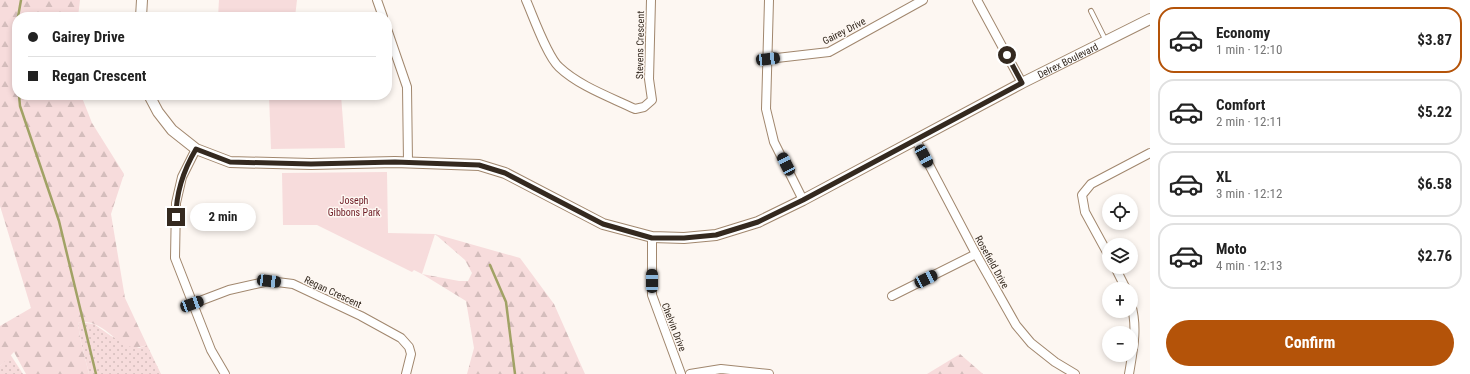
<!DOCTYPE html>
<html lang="en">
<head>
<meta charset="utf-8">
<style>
	:root { --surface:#fff; --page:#f2f2f2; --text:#222; --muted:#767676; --line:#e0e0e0; --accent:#b45309 }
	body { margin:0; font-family:"Roboto Condensed",sans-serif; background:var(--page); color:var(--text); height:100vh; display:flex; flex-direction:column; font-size:15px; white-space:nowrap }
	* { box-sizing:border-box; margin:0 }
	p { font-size:13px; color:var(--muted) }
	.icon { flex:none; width:22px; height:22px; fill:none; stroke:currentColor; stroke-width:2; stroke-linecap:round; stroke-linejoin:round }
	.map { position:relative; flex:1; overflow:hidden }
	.side { display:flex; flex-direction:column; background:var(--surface); width:320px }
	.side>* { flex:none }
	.top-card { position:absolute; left:12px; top:12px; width:380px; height:88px; border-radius:16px; box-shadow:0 2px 6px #0003; display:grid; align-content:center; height:88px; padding:0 16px; background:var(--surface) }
	.fabs { position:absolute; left:1102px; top:194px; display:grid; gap:8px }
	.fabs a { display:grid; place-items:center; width:36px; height:36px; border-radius:50%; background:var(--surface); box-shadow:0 2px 6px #0003; font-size:20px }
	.end { position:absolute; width:18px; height:18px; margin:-9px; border:5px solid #34291f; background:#fff; box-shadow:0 0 0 2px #fff }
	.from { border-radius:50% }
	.bubble { position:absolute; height:28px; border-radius:14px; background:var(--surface); box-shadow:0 2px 6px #0003; font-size:13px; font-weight:700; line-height:28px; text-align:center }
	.car { position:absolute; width:12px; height:24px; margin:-12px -6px; border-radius:5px; box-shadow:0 0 3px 1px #0007; background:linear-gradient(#222 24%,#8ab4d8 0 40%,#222 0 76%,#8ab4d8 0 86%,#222 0) }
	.top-card b { display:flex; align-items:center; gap:14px; height:38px; font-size:15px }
	.top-card b+b { border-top:1px solid var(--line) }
	.top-card i { width:10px; height:10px; background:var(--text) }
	ul { padding:7px 0 0; list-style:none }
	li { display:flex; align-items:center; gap:12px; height:66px; margin:0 8px 6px; padding:0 8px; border:2px solid var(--line); border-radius:16px }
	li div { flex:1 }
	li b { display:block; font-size:15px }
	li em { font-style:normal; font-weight:700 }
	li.active { border-color:var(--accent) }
	li>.icon { width:36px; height:36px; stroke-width:1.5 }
	.primary-button { display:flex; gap:8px; margin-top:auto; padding:8px 16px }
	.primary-button a { flex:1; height:46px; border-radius:24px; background:var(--accent); color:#fff; font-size:16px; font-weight:700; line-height:46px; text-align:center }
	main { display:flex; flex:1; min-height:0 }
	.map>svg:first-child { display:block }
</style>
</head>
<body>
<main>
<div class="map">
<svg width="1150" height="374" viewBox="0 0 1150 374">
	<defs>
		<pattern id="grass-dots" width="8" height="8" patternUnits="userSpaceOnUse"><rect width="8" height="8" fill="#f7dcdc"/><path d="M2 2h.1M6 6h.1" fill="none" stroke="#d4bdbc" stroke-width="1.8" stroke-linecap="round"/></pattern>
		<pattern id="forest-firs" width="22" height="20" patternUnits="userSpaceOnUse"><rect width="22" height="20" fill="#f7dcdc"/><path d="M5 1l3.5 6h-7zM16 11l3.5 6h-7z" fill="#d4bdbc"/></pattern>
	</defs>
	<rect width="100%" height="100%" fill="#fdf7f2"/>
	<!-- grass -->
	<g fill="url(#grass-dots)">
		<polygon points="78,322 94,324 111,336 139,348 147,345 161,374 89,374 80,338"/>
		<polygon points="10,354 23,374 0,374 0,366"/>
	</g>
	<!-- forest -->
	<g fill="url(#forest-firs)">
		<path d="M0 0H80L78 17H17V95H81L92 123 124 174 111 214 125 298 147 345C124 355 113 331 94 324 90 322 83 322 78 322L80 338 89 374H26L14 352 0 366V326L31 308 0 206Z"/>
		<polygon points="435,234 520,258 554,304 585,374 467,374 474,348 466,301 422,274 459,281 468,281 472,273 465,260"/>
		<polygon points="960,354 983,374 927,374"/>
	</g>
	<!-- green -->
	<g fill="#f7dcdc">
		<polygon points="219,0 297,0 295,17 218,17"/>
		<polygon points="269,95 341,95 345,148 271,149"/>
		<polygon points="387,172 388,233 435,234 422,274 414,270 412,272 317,225 283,225 282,173"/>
	</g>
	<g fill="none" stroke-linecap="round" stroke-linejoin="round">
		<!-- stream -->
		<g stroke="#a1a265" stroke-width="2.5">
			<polyline points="18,17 21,0"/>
			<polyline points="19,95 20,106 59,221 96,374"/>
			<polyline points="490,265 506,302 515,374"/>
		</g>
		<defs>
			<polyline id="service" points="1091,11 1106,41"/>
			<g id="minor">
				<polyline points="377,0 383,17"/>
				<path d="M526 0C533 16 547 56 559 67 579 86 610 97 635 109L644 107 652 100 649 79 651 0"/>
				<polyline points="769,0 766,109 774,142 803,200"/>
				<polyline points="977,0 1022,83"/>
				<polyline points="387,29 407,87 408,162"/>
				<polyline points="768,59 829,52 923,0"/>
				<polyline points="916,140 976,254 1016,325 1031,343 1055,362 1075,374"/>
				<polyline points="196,149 182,177 176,203 175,258 211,350 225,374"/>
				<polyline points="652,237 652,295 681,374"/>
				<polyline points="1109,256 1085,212 1082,195 1091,184 1150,153"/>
				<polyline points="1115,267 1126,289"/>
				<polyline points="892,296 976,254"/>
				<polyline points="192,304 229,290 269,281 293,284 361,316 401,338 409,347 411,354 406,374"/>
				<polyline points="690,374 721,369 769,374"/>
				<path d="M1129 374C1133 350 1138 328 1131 304"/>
			</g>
			<g id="tertiary">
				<polyline points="141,17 142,0"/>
				<path id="s1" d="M149 95 158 112 172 130 196 149 230 162 311 164 395 162 479 165 505 173 603 224 652 237 684 238 716 235 758 222 803 200 1022 83 1150 19"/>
			</g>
		</defs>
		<!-- service casing -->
		<use href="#service" stroke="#a1876e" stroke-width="6"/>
		<!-- minor casing -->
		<use href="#minor" stroke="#a1876e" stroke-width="10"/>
		<!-- tertiary casing -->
		<use href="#tertiary" stroke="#a1876e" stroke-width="12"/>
		<!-- service -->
		<use href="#service" stroke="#fff" stroke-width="4"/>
		<!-- minor -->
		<use href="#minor" stroke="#fff" stroke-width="8"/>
		<!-- tertiary -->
		<use href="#tertiary" stroke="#fff" stroke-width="10"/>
	</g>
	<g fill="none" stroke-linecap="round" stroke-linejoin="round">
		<!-- route -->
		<path stroke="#34291f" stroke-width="5" d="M176 217C176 192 183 171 196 149L230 162 311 164 395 162 479 165 505 173 603 224 652 238H684L716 235 758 222 803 200 1022 83 1007 55"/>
	</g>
	<g text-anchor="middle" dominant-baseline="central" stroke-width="3" stroke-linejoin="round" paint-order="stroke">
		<!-- street labels -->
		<g font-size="10" fill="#34291f" stroke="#fdf7f2">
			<text transform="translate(844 31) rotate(-27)">Gairey Drive</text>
			<text transform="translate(640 45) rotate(-89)">Stevens Crescent</text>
			<text stroke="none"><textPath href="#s1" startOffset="1004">Delrex Boulevard</textPath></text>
			<text transform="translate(992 262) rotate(61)">Rosefield Drive</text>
			<text transform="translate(333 292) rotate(25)">Regan Crescent</text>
			<text transform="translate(674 327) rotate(69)">Chelvin Drive</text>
		</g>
		<!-- park labels -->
		<g font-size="10" fill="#6f1e26" stroke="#fdf7f2">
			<text x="354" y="200">Joseph<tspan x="354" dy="12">Gibbons Park</tspan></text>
		</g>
	</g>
</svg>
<div class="fabs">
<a><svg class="icon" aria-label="locate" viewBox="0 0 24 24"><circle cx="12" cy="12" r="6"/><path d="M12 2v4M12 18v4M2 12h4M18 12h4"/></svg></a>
<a><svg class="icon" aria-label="layers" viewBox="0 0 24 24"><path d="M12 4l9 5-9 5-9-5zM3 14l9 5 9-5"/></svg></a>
<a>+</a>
<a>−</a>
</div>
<i class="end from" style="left:1007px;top:55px"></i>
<i class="end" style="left:176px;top:217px"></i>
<div class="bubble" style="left:190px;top:203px;width:66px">2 min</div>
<i class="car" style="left:768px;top:59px;rotate:83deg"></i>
<i class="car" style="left:924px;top:156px;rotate:152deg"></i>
<i class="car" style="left:786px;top:164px;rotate:333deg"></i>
<i class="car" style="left:926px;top:279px;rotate:64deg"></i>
<i class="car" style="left:269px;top:281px;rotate:97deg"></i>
<i class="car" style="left:652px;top:281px;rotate:0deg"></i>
<i class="car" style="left:192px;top:304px;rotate:70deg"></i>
<div class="top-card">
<b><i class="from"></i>Gairey Drive</b>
<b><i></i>Regan Crescent</b>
</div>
</div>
<section class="side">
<ul>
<li class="active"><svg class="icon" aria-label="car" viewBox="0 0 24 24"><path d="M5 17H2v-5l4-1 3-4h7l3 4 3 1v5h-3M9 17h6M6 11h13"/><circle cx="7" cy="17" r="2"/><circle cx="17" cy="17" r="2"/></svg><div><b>Economy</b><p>1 min · 12:10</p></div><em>$3.87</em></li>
<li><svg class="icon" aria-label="car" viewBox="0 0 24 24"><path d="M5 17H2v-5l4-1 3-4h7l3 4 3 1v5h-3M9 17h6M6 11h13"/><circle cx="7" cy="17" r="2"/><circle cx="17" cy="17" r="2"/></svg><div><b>Comfort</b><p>2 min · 12:11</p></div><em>$5.22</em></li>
<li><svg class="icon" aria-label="car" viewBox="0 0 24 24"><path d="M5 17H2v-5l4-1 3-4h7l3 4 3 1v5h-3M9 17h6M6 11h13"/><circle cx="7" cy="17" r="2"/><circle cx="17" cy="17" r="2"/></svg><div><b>XL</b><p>3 min · 12:12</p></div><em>$6.58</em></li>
<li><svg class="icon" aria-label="car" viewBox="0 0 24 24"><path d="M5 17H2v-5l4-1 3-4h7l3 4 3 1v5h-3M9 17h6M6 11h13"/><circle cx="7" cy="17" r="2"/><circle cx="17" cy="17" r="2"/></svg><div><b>Moto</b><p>4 min · 12:13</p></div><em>$2.76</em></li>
</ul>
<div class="primary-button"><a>Confirm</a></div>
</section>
</main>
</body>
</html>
